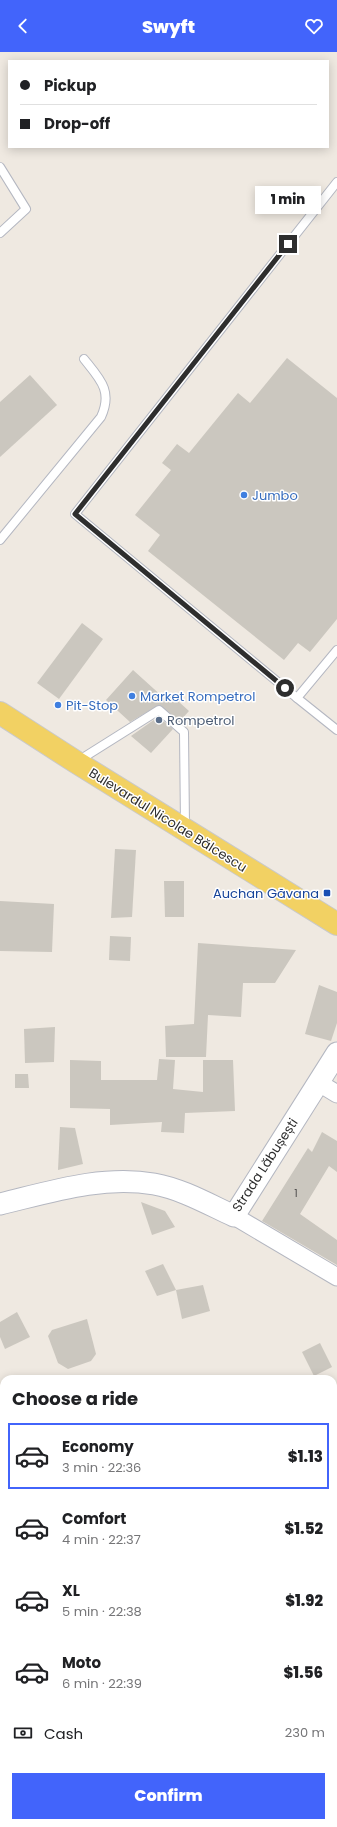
<!DOCTYPE html>
<html lang="en">
<head>
<meta charset="utf-8">
<style>
	:root { --surface:#fff; --page:#f6f6f6; --text:#202124; --muted:#757577; --line:#e0e0e0; --accent:#4264fb }
	body { margin:0; font-family:Poppins,sans-serif; background:var(--page); color:var(--text); height:100vh; display:flex; flex-direction:column; font-size:15px; white-space:nowrap }
	* { box-sizing:border-box; margin:0 }
	p { font-size:13px; color:var(--muted) }
	.icon { flex:none; width:22px; height:22px; fill:none; stroke:currentColor; stroke-width:2; stroke-linecap:round; stroke-linejoin:round }
	.map { position:relative; flex:1; overflow:hidden }
	.details { position:absolute; left:0px; top:1323px; width:337px; height:452px; display:flex; flex-direction:column; background:var(--surface); border-radius:12px 12px 0 0; box-shadow:0 2px 10px #0003 }
	.details>* { flex:none }
	.top-card { position:absolute; left:8px; top:8px; width:321px; height:88px; border-radius:0px; box-shadow:0 2px 10px #0003; display:grid; align-content:center; height:88px; padding:0 12px; background:var(--surface) }
	.end { position:absolute; width:18px; height:18px; margin:-9px; border:5px solid #2e2e2e; background:#fff; box-shadow:0 0 0 2px #fff }
	.from { border-radius:50% }
	.bubble { position:absolute; height:28px; border-radius:0px; background:var(--surface); box-shadow:0 2px 10px #0003; font-size:13px; font-weight:800; line-height:28px; text-align:center }
	.top-card b { display:flex; align-items:center; gap:14px; height:38px; font-size:15px }
	.top-card b+b { border-top:1px solid var(--line) }
	.top-card i { width:10px; height:10px; background:var(--text) }
	ul { padding:0; list-style:none }
	li { display:flex; align-items:center; gap:12px; height:66px; margin:0 8px 6px; padding:0 4px; border:2px solid transparent; border-radius:0px }
	li div { flex:1 }
	li b { display:block; font-size:15px }
	li em { font-style:normal; font-weight:800 }
	li.on { border-color:var(--accent) }
	li>.icon { width:36px; height:36px; stroke-width:1.5 }
	h2 { padding:0 12px; font-size:18px; line-height:48px }
	.pay { display:flex; align-items:center; gap:10px; height:44px; padding:0 12px; font-size:15px }
	.pay p { margin-inline-start:auto }
	.action { display:flex; gap:8px; margin-top:auto; padding:8px 12px }
	.action a { flex:1; height:46px; border-radius:0px; background:var(--accent); color:#fff; font-size:16px; font-weight:800; line-height:46px; text-align:center }
	header { display:flex; justify-content:space-between; align-items:center; height:52px; padding:0 12px; background:var(--accent); color:#fff; font-size:18px; font-weight:800 }
	.map>svg:first-child { display:block }
</style>
</head>
<body>
<header><svg class="icon" aria-label="back" viewBox="0 0 24 24"><path d="M15 5l-7 7 7 7"/></svg>Swyft<svg class="icon" aria-label="heart" viewBox="0 0 24 24"><path d="M12 20l-8-8c-3-5 5-10 8-4 3-6 11-1 8 4z"/></svg></header>
<div class="map">
<svg width="337" height="1775" viewBox="0 0 337 1775">
	<rect width="100%" height="100%" fill="#efe9e1"/>
	<!-- building -->
	<g fill="#cbc7bf">
		<polygon points="287,306 337,346 337,567 310,600 298,591 284,608 148,499 160,483 135,463 171,418 162,411 177,392 189,401 238,341 250,351"/>
		<polygon points="30,323 57,353 0,405 0,350"/>
		<polygon points="82,571 103,587 59,647 37,631"/>
		<polygon points="133,618 164,646 169,641 189,659 180,669 159,653 130,670 106,648"/>
		<polygon points="158,665 173,677 151,701 131,684"/>
		<polygon points="115,797 136,798 132,865 111,866"/>
		<polygon points="164,829 184,829 184,865 165,865"/>
		<polygon points="0,849 54,852 52,900 0,899"/>
		<polygon points="110,884 131,885 130,909 109,908"/>
		<polygon points="198,891 296,898 275,931 243,931 241,965 208,963 206,1005 166,1005 165,974 194,972"/>
		<polygon points="319,933 337,940 337,971 331,989 305,982"/>
		<polygon points="55,975 54,1010 25,1011 24,977"/>
		<polygon points="159,1007 175,1008 173,1037 203,1040 203,1008 233,1008 235,1059 185,1061 184,1081 161,1080 162,1070 110,1073 110,1057 70,1056 70,1008 101,1009 101,1028 157,1028"/>
		<polygon points="15,1022 28,1022 29,1036 15,1036"/>
		<polygon points="60,1075 75,1076 83,1112 58,1118"/>
		<polygon points="322,1080 337,1089 337,1120 329,1114 300,1162 337,1188 337,1213 262,1169 308,1096 312,1100"/>
		<polygon points="141,1150 165,1159 175,1175 152,1183"/>
		<polygon points="163,1212 176,1238 157,1244 145,1219"/>
		<polygon points="203,1233 210,1259 182,1267 176,1238"/>
		<polygon points="17,1260 30,1285 5,1297 0,1285 0,1270"/>
		<polygon points="87,1267 96,1302 91,1309 68,1317 58,1311 48,1284 52,1278"/>
		<polygon points="320,1291 332,1315 314,1324 302,1300"/>
	</g>
	<g fill="none" stroke-linecap="round" stroke-linejoin="round">
		<defs>
			<g id="service">
				<polyline points="0,115 26,157 0,181"/>
				<path d="M0 488 101 365C113 339 100 327 84 307"/>
				<polyline points="337,598 297,646 337,678"/>
				<polyline points="297,646 75,462 337,130"/>
				<polyline points="78,709 159,658 184,680 185,774"/>
			</g>
			<g id="minor">
				<polyline points="319,1031 337,1042"/>
				<polyline points="234,1164 337,1225"/>
				<polyline points="333,1350 337,1347"/>
				<polyline points="0,1667 4,1663"/>
			</g>
			<path id="tertiary" d="M0 1152C50 1140 102 1123 154 1132 182 1137 208 1152 234 1164L337 1001"/>
			<polyline id="primary" points="0,661 76,710 337,872"/>
		</defs>
		<!-- service casing -->
		<use href="#service" stroke="#b4b7c1" stroke-width="10"/>
		<!-- minor casing -->
		<use href="#minor" stroke="#b4b7c1" stroke-width="19"/>
		<!-- tertiary casing -->
		<use href="#tertiary" stroke="#b4b7c1" stroke-width="23"/>
		<!-- primary casing -->
		<use href="#primary" stroke="#c9c9c9" stroke-width="24"/>
		<!-- service -->
		<use href="#service" stroke="#fff" stroke-width="8"/>
		<!-- minor -->
		<use href="#minor" stroke="#fff" stroke-width="17"/>
		<!-- tertiary -->
		<use href="#tertiary" stroke="#fff" stroke-width="21"/>
		<!-- primary -->
		<use href="#primary" stroke="#f2d163" stroke-width="22"/>
	</g>
	<g fill="none" stroke-linecap="round" stroke-linejoin="round">
		<!-- route -->
		<polyline stroke="#2e2e2e" stroke-width="5" points="285,636 75,462 288,192"/>
	</g>
	<!-- markers -->
	<g fill="#3f7fe0" stroke="#fff" stroke-width="1.5">
		<circle cx="244" cy="443" r="4"/>
		<circle cx="132" cy="644" r="4"/>
		<circle cx="58" cy="653" r="4"/>
	</g>
	<circle fill="#5c6f8a" stroke="#fff" stroke-width="1.5" cx="159" cy="668" r="4"/>
	<rect fill="#1a4fb4" stroke="#fff" stroke-width="1.5" x="323" y="837" width="8" height="8" rx="2"/>
	<g text-anchor="middle" dominant-baseline="central" stroke-width="3" stroke-linejoin="round" paint-order="stroke">
		<!-- number labels -->
		<g font-size="11" fill="#555452">
			<text x="296" y="1141">1</text>
		</g>
		<!-- shop labels -->
		<g font-size="13" fill="#366cbe" stroke="#fff" text-anchor="start">
			<text x="252" y="443">Jumbo</text>
			<text x="140" y="644">Market Rompetrol</text>
			<text x="66" y="653">Pit-Stop</text>
		</g>
		<!-- service labels -->
		<g font-size="13" fill="#4e5e75" stroke="#fff" text-anchor="start">
			<text x="167" y="668">Rompetrol</text>
		</g>
		<!-- street labels -->
		<g font-size="13" fill="#2e2e2e" stroke="#fff">
			<text transform="translate(168 768) rotate(32)">Bulevardul Nicolae Bălcescu</text>
			<text transform="translate(265 1113) rotate(-57)">Strada Lăbușești</text>
		</g>
		<!-- transit labels -->
		<g font-size="13" fill="#164399" stroke="#fff" text-anchor="end">
			<text x="319" y="841">Auchan Găvana</text>
		</g>
	</g>
</svg>
<i class="end from" style="left:285px;top:636px"></i>
<i class="end" style="left:288px;top:192px"></i>
<div class="bubble" style="left:255px;top:134px;width:66px">1 min</div>
<div class="top-card">
<b><i class="from"></i>Pickup</b>
<b><i></i>Drop-off</b>
</div>
<section class="details">
<h2>Choose a ride</h2>
<ul>
<li class="on"><svg class="icon" aria-label="car" viewBox="0 0 24 24"><path d="M5 17H2v-5l4-1 3-4h7l3 4 3 1v5h-3M9 17h6M6 11h13"/><circle cx="7" cy="17" r="2"/><circle cx="17" cy="17" r="2"/></svg><div><b>Economy</b><p>3 min · 22:36</p></div><em>$1.13</em></li>
<li><svg class="icon" aria-label="car" viewBox="0 0 24 24"><path d="M5 17H2v-5l4-1 3-4h7l3 4 3 1v5h-3M9 17h6M6 11h13"/><circle cx="7" cy="17" r="2"/><circle cx="17" cy="17" r="2"/></svg><div><b>Comfort</b><p>4 min · 22:37</p></div><em>$1.52</em></li>
<li><svg class="icon" aria-label="car" viewBox="0 0 24 24"><path d="M5 17H2v-5l4-1 3-4h7l3 4 3 1v5h-3M9 17h6M6 11h13"/><circle cx="7" cy="17" r="2"/><circle cx="17" cy="17" r="2"/></svg><div><b>XL</b><p>5 min · 22:38</p></div><em>$1.92</em></li>
<li><svg class="icon" aria-label="car" viewBox="0 0 24 24"><path d="M5 17H2v-5l4-1 3-4h7l3 4 3 1v5h-3M9 17h6M6 11h13"/><circle cx="7" cy="17" r="2"/><circle cx="17" cy="17" r="2"/></svg><div><b>Moto</b><p>6 min · 22:39</p></div><em>$1.56</em></li>
</ul>
<div class="pay"><svg class="icon" aria-label="cash" viewBox="0 0 24 24"><path d="M3 7h18v10H3z"/><circle cx="12" cy="12" r="2"/></svg>Cash<p>230 m</p></div>
<div class="action"><a>Confirm</a></div>
</section>
</div>
</body>
</html>
